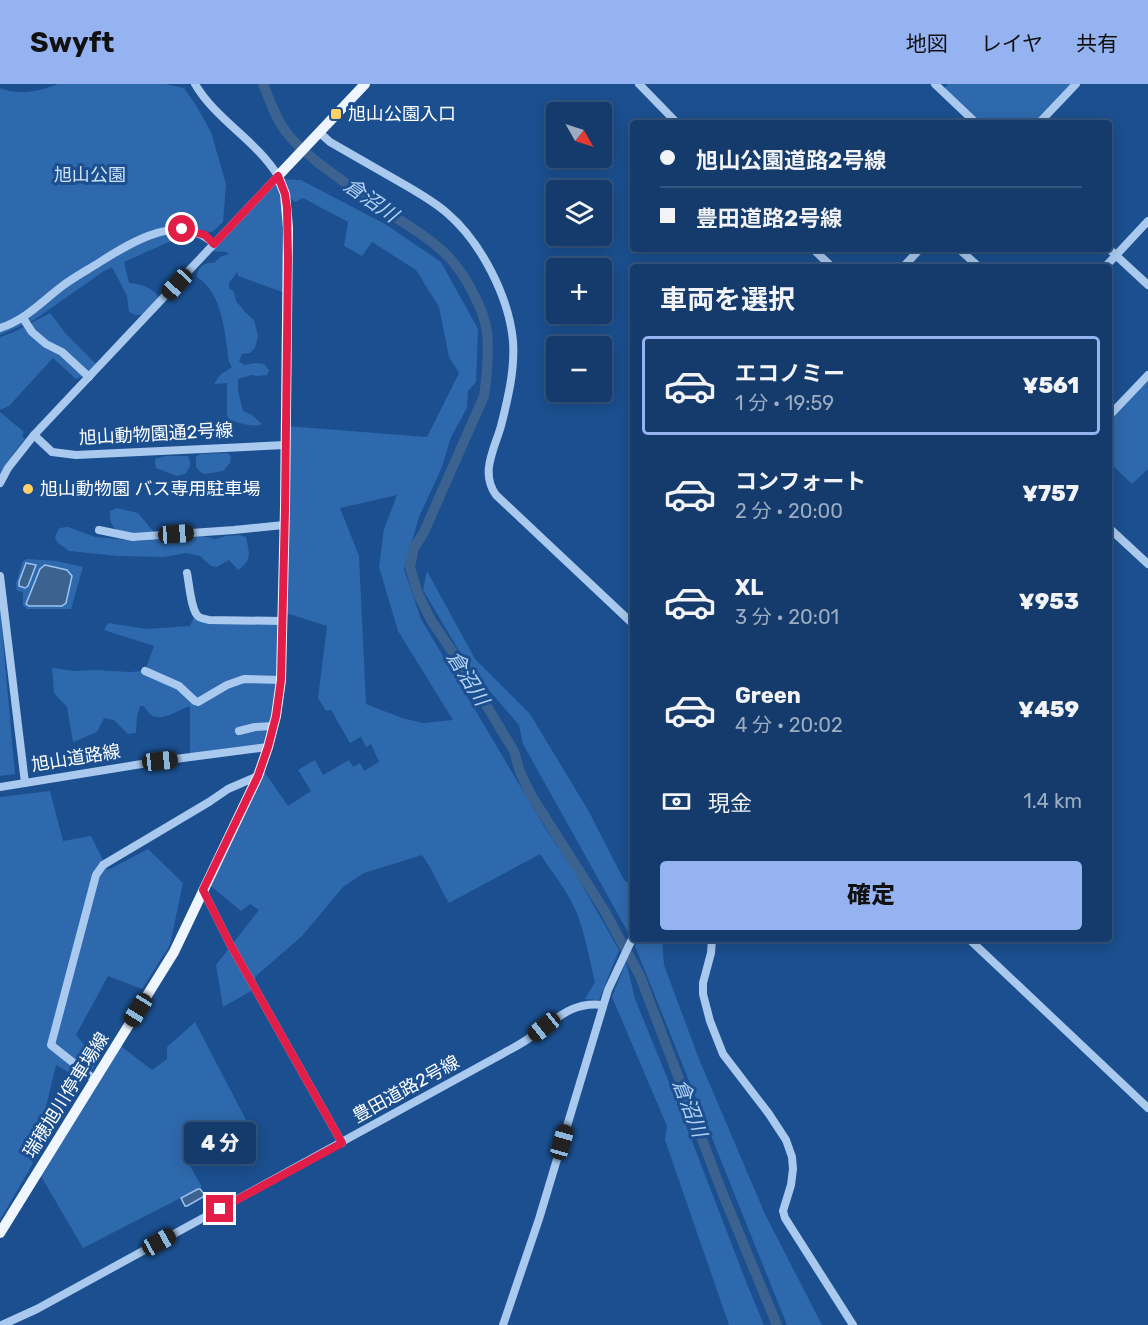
<!DOCTYPE html>
<html lang="ja">
<head>
<meta charset="utf-8">
<style>
	:root { --surface:#143b6b; --page:#1d4271; --text:#f1f3f6; --muted:#9dadc1; --line:#33557e; --accent:#95b2f1 }
	body { margin:0; font-family:Rubik,"Noto Sans JP",sans-serif; background:var(--page); color:var(--text); height:100vh; display:flex; flex-direction:column; font-size:22px; white-space:nowrap }
	* { box-sizing:border-box; margin:0 }
	p { font-size:20px; color:var(--muted) }
	.icon { flex:none; width:33px; height:33px; fill:none; stroke:currentColor; stroke-width:2; stroke-linecap:round; stroke-linejoin:round }
	.map { position:relative; flex:1; overflow:hidden }
	.panel { position:absolute; left:630px; top:180px; width:482px; height:678px; display:flex; flex-direction:column; background:var(--surface); border-radius:6px; box-shadow:0 3px 15px #0003,0 0 0 2px var(--line) }
	.panel>* { flex:none }
	.hud { position:absolute; left:630px; top:36px; width:482px; height:132px; border-radius:6px; box-shadow:0 3px 15px #0003,0 0 0 2px var(--line); display:grid; align-content:center; height:132px; padding:0 30px; background:var(--surface) }
	.needle { width:39px; rotate:129deg }
	.fabs { position:absolute; left:546px; top:18px; display:grid; gap:12px }
	.fabs a { display:grid; place-items:center; width:66px; height:66px; border-radius:6px; background:var(--surface); box-shadow:0 3px 15px #0003,0 0 0 2px var(--line); font-size:30px }
	.end { position:absolute; width:27px; height:27px; margin:-14px; border:8px solid #e11d48; background:#fff; box-shadow:0 0 0 3px #fff }
	.from { border-radius:50% }
	.bubble { position:absolute; height:42px; border-radius:6px; background:var(--surface); box-shadow:0 3px 15px #0003,0 0 0 2px var(--line); font-size:20px; font-weight:800; line-height:42px; text-align:center }
	.car { position:absolute; width:18px; height:36px; margin:-18px -9px; border-radius:8px; box-shadow:0 0 4px 2px #0007; background:linear-gradient(#222 24%,#8ab4d8 0 40%,#222 0 76%,#8ab4d8 0 86%,#222 0) }
	.hud b { display:flex; align-items:center; gap:21px; height:57px; font-size:22px }
	.hud b+b { border-top:2px solid var(--line) }
	.hud i { width:15px; height:15px; background:var(--text) }
	ul { padding:0; list-style:none }
	li { display:flex; align-items:center; gap:18px; height:99px; margin:0 12px 9px; padding:0 18px; border:3px solid transparent; border-radius:6px }
	li div { flex:1 }
	li b { display:block; font-size:22px }
	li em { font-style:normal; font-weight:800 }
	li.active { border-color:var(--accent) }
	li>.icon { width:54px; height:54px; stroke-width:1.5 }
	h2 { padding:0 30px; font-size:27px; line-height:72px }
	.pay { display:flex; align-items:center; gap:15px; height:66px; padding:0 30px; font-size:22px }
	.pay p { margin-inline-start:auto }
	.cta { display:flex; gap:12px; margin-top:auto; padding:12px 30px }
	.cta a { flex:1; height:69px; border-radius:6px; background:var(--accent); color:#111; font-size:24px; font-weight:800; line-height:69px; text-align:center }
	header { display:flex; align-items:center; gap:36px; box-sizing:border-box; height:84px; padding:0 30px; background:var(--accent); color:#111 }
	header strong { font-size:28px }
	nav { display:flex; gap:33px; margin-inline-start:auto; font-size:21px }
	.map>svg:first-child { display:block }
</style>
</head>
<body>
<header>
<strong>Swyft</strong>
<nav><a>地図</a><a>レイヤ</a><a>共有</a></nav>
</header>
<div class="map">
<svg width="1148" height="1241" viewBox="0 0 1148 1241">
	<rect width="100%" height="100%" fill="#1b4f8f"/>
	<!-- green -->
	<g fill="#2e69ad" fill-rule="evenodd">
		<path d="M58 0H165L184 4 197 23 211 48 226 100 223 138 212 148 187 145 171 157 124 178 129 199C141 200 151 203 158 212 155 219 147 231 139 231 136 232 132 229 129 228L127 212 112 183 104 187 34 236 0 251V4C18 12 41 7 58 0Z"/>
		<polygon points="948,0 1076,0 1039,39 977,39 942,7"/>
		<path d="M279 95 301 96 385 140 441 178 478 245 476 298 468 307 467 324 451 353 442 383 419 433 404 485 421 535 544 742 575 789 619 866 599 916 585 915 595 898C589 874 585 848 575 825 566 805 552 788 540 770L449 819C439 803 433 786 422 771L364 789 343 803 302 852 256 892 253 906 223 923 216 881 259 826 250 820 241 827 207 799 261 683 288 722 311 707 298 686 315 676 323 691 349 676 353 683 360 679 364 687 379 678 371 660 366 663 361 653 350 659 331 626 326 627 318 614 327 542 283 528 286 342 427 353 459 289 449 273 439 223 416 186 372 158 362 172 344 162 348 138 303 114 295 118 285 110 288 210 238 192 237 188 234 193 229 198V204L234 208 236 217 246 229 254 236 258 252 255 264 250 269 242 270 239 277 244 281 256 279 264 280 269 286 267 291 258 292 251 291 238 295V307L243 327 252 331 262 340C253 344 240 339 229 336L227 331V299L214 300 220 291 232 283 229 278C225 251 223 209 197 193 198 183 204 178 214 179L220 173 229 170 226 168 207 167ZM397 411 384 445 379 483 398 547 453 636 423 639 402 634 366 620 359 472 340 424Z"/>
		<polygon points="50,229 66,250 97,281 90,289 76,295 53,274 9,322 0,326 0,253 14,248"/>
		<polygon points="1148,291 1148,385 1132,400 1109,378 1108,333"/>
		<polygon points="0,328 24,348 22,352 25,355 13,370 0,397"/>
		<polygon points="228,369 231,373 230,379 223,387 205,390 200,388 196,383 196,373 200,370"/>
		<path d="M165 372H188C192 379 190 384 185 390L177 392 156 384 155 380V375Z"/>
		<path d="M117 424 138 429 153 447 152 450C142 450 119 452 113 442 110 438 110 432 110 427Z"/>
		<path d="M68 443 95 453 140 457 203 452 215 455 226 452 239 451 246 453C249 469 253 476 238 486L229 476 217 483 211 482 200 472 186 469 164 473 118 472 69 467 57 458 55 453 59 444Z"/>
		<polygon points="27,475 56,477 83,483 71,525 27,525 23,521 23,508 17,507 16,499 23,477"/>
		<polygon points="427,487 475,575 530,630 588,726 624,796 633,802 633,845 629,850 523,660 519,641 468,582 423,506"/>
		<polygon points="0,523 15,690 0,692"/>
		<path d="M196 529 200 533 283 537 268 663 190 674V622C173 628 155 644 144 622H140L137 633 136 649 128 650 114 636 104 634 97 648 73 658 67 623 54 609 52 584 75 587 96 586 129 588 145 587 154 562 104 546 108 539 146 545 190 542Z"/>
		<polygon points="50,707 63,757 91,752 108,786 148,765 183,799 170,861 142,905 108,892 76,951 98,977 85,997 56,981 32,1081 0,1136 0,713"/>
		<polygon points="639,855 662,855 664,881 699,975 765,1130 822,1241 787,1241 635,862"/>
		<polygon points="626,878 635,915 675,1013 747,1200 764,1241 729,1241 665,1056 667,1042 612,913"/>
		<polygon points="195,938 246,1036 185,1073 202,1103 83,1164 38,1087 117,959 152,986 167,975 167,963"/>
	</g>
	<!-- water -->
	<g fill="#3c6290" stroke="#9cc4f0" stroke-width="1.5">
		<polygon points="26,479 36,481 28,502 25,504 19,502 19,498"/>
		<polygon points="45,481 67,486 72,492 66,519 62,522 29,522 26,520 40,485"/>
		<polygon points="198,1105 200,1105 204,1110 203,1113 187,1122 185,1122 181,1114"/>
	</g>
	<g fill="none" stroke-linecap="round" stroke-linejoin="round">
		<!-- river -->
		<path stroke="#3c6290" stroke-width="10" d="M263 0C270 16 276 36 287 49 297 62 318 79 332 89 349 102 366 114 384 126 425 152 454 167 475 213 481 224 485 235 487 248 489 269 487 291 484 312L424 448 414 464 410 483 418 510 431 536 466 588 514 667 520 688 531 711 604 826 640 892 722 1108 777 1241"/>
		<!-- minor -->
		<g stroke="#a9c9ee" stroke-width="8">
			<polyline points="639,0 677,39"/>
			<polyline points="935,0 976,39"/>
			<polyline points="1039,39 1076,0"/>
			<path d="M319 48 330 58C353 71 375 84 398 97 415 107 432 116 447 129 481 158 509 213 513 257 515 286 508 314 501 342 494 366 480 389 496 411L633 540"/>
			<polyline points="1108,164 1148,201"/>
			<polyline points="813,165 832,183"/>
			<polyline points="959,165 979,183"/>
			<polyline points="903,183 920,165"/>
			<polyline points="1105,183 1148,137"/>
			<polyline points="23,234 32,248 46,260 62,268 89,293"/>
			<path d="M0 244C26 236 43 216 65 200 76 192 89 185 100 178 133 157 180 128 214 160"/>
			<polyline points="1108,333 1148,291"/>
			<polyline points="34,351 52,368 76,371 285,361"/>
			<path d="M0 399 8 384 34 351 278 92C256 56 216 36 195 0"/>
			<polyline points="1108,443 1148,480"/>
			<polyline points="99,446 133,453 234,446 284,441"/>
			<path d="M187 489C189 498 191 528 199 533 202 535 206 535 209 536L283 537"/>
			<polyline points="0,492 25,699"/>
			<polyline points="145,587 179,602 195,617 198,618 227,601 244,595 281,596"/>
			<polyline points="239,647 255,643 274,642"/>
			<polyline points="0,703 160,677 268,663"/>
			<polyline points="203,806 230,860 342,1059"/>
			<polyline points="712,855 711,869 703,899 703,910 710,937 723,970 769,1030 786,1056 792,1073 793,1085 791,1101 783,1127 785,1134 853,1241"/>
			<polyline points="969,855 1148,1024"/>
			<polyline points="95,995 90,992 51,961 96,791 103,781 209,718 228,705 258,692"/>
			<path d="M2 1241 37 1225 504 969C513 964 523 959 532 952 556 936 571 917 603 921"/>
			<polyline points="503,1241 539,1135 608,906 633,853"/>
		</g>
		<!-- major -->
		<polyline stroke="#f0f6ff" stroke-width="10" points="0,1149 174,868 258,692 268,663 276,632 281,596 285,423 288,144 285,110 278,92 365,0"/>
	</g>
	<g fill="none" stroke-linecap="round" stroke-linejoin="round">
		<!-- route -->
		<polyline stroke="#e11d48" stroke-width="8" points="182,145 205,151 214,160 278,92 285,110 287,124 288,174 285,426 281,596 276,632 268,663 258,692 203,806 230,860 342,1059 220,1125"/>
	</g>
	<!-- markers -->
	<g fill="#ffd166" stroke="#1b4f8f" stroke-width="2">
		<rect x="330" y="24" width="12" height="12" rx="3"/>
		<circle cx="28" cy="405" r="6"/>
	</g>
	<g text-anchor="middle" dominant-baseline="central" stroke-width="6" stroke-linejoin="round" paint-order="stroke">
		<!-- poi labels -->
		<g font-size="18" fill="#fff" stroke="#1b4f8f" text-anchor="start">
			<text x="348" y="30">旭山公園入口</text>
			<text x="40" y="405">旭山動物園 バス専用駐車場</text>
		</g>
		<!-- park labels -->
		<g font-size="18" fill="#cfe3fa" stroke="#1b4f8f">
			<text x="90" y="91">旭山公園</text>
		</g>
		<!-- street labels -->
		<g font-size="18" fill="#fff" stroke="#1b4f8f">
			<text transform="translate(156 350) rotate(-3)">旭山動物園通2号線</text>
			<text transform="translate(76 674) rotate(-9)">旭山道路線</text>
			<text transform="translate(406 1005) rotate(-29)">豊田道路2号線</text>
			<text transform="translate(66 1011) rotate(-58)">瑞穂旭川停車場線</text>
		</g>
		<!-- water labels -->
		<g font-size="20" font-style="italic" fill="#b5d3f5" stroke="#1b4f8f">
			<text transform="translate(371 116) rotate(35)">倉沼川</text>
			<text transform="translate(468 594) rotate(58)">倉沼川</text>
			<text transform="translate(690 1024) rotate(69)">倉沼川</text>
		</g>
	</g>
</svg>
<div class="fabs">
<a><svg class="needle" viewBox="-14 -14 28 28"><path d="M0-13l5 13h-10z" fill="#e53935"/><path d="M0 13l5-13h-10z" fill="#9dadc1"/></svg></a>
<a><svg class="icon" aria-label="layers" viewBox="0 0 24 24"><path d="M12 4l9 5-9 5-9-5zM3 14l9 5 9-5"/></svg></a>
<a>+</a>
<a>−</a>
</div>
<i class="end from" style="left:182px;top:145px"></i>
<i class="end" style="left:220px;top:1125px"></i>
<div class="bubble" style="left:184px;top:1038px;width:72px">4 分</div>
<i class="car" style="left:177px;top:200px;rotate:223deg"></i>
<i class="car" style="left:176px;top:450px;rotate:86deg"></i>
<i class="car" style="left:160px;top:677px;rotate:84deg"></i>
<i class="car" style="left:138px;top:926px;rotate:212deg"></i>
<i class="car" style="left:544px;top:943px;rotate:231deg"></i>
<i class="car" style="left:562px;top:1058px;rotate:16deg"></i>
<i class="car" style="left:159px;top:1158px;rotate:61deg"></i>
<div class="hud">
<b><i class="from"></i>旭山公園道路2号線</b>
<b><i></i>豊田道路2号線</b>
</div>
<section class="panel">
<h2>車両を選択</h2>
<ul>
<li class="active"><svg class="icon" aria-label="car" viewBox="0 0 24 24"><path d="M5 17H2v-5l4-1 3-4h7l3 4 3 1v5h-3M9 17h6M6 11h13"/><circle cx="7" cy="17" r="2"/><circle cx="17" cy="17" r="2"/></svg><div><b>エコノミー</b><p>1 分 · 19:59</p></div><em>¥561</em></li>
<li><svg class="icon" aria-label="car" viewBox="0 0 24 24"><path d="M5 17H2v-5l4-1 3-4h7l3 4 3 1v5h-3M9 17h6M6 11h13"/><circle cx="7" cy="17" r="2"/><circle cx="17" cy="17" r="2"/></svg><div><b>コンフォート</b><p>2 分 · 20:00</p></div><em>¥757</em></li>
<li><svg class="icon" aria-label="car" viewBox="0 0 24 24"><path d="M5 17H2v-5l4-1 3-4h7l3 4 3 1v5h-3M9 17h6M6 11h13"/><circle cx="7" cy="17" r="2"/><circle cx="17" cy="17" r="2"/></svg><div><b>XL</b><p>3 分 · 20:01</p></div><em>¥953</em></li>
<li><svg class="icon" aria-label="car" viewBox="0 0 24 24"><path d="M5 17H2v-5l4-1 3-4h7l3 4 3 1v5h-3M9 17h6M6 11h13"/><circle cx="7" cy="17" r="2"/><circle cx="17" cy="17" r="2"/></svg><div><b>Green</b><p>4 分 · 20:02</p></div><em>¥459</em></li>
</ul>
<div class="pay"><svg class="icon" aria-label="cash" viewBox="0 0 24 24"><path d="M3 7h18v10H3z"/><circle cx="12" cy="12" r="2"/></svg>現金<p>1.4 km</p></div>
<div class="cta"><a>確定</a></div>
</section>
</div>
</body>
</html>
